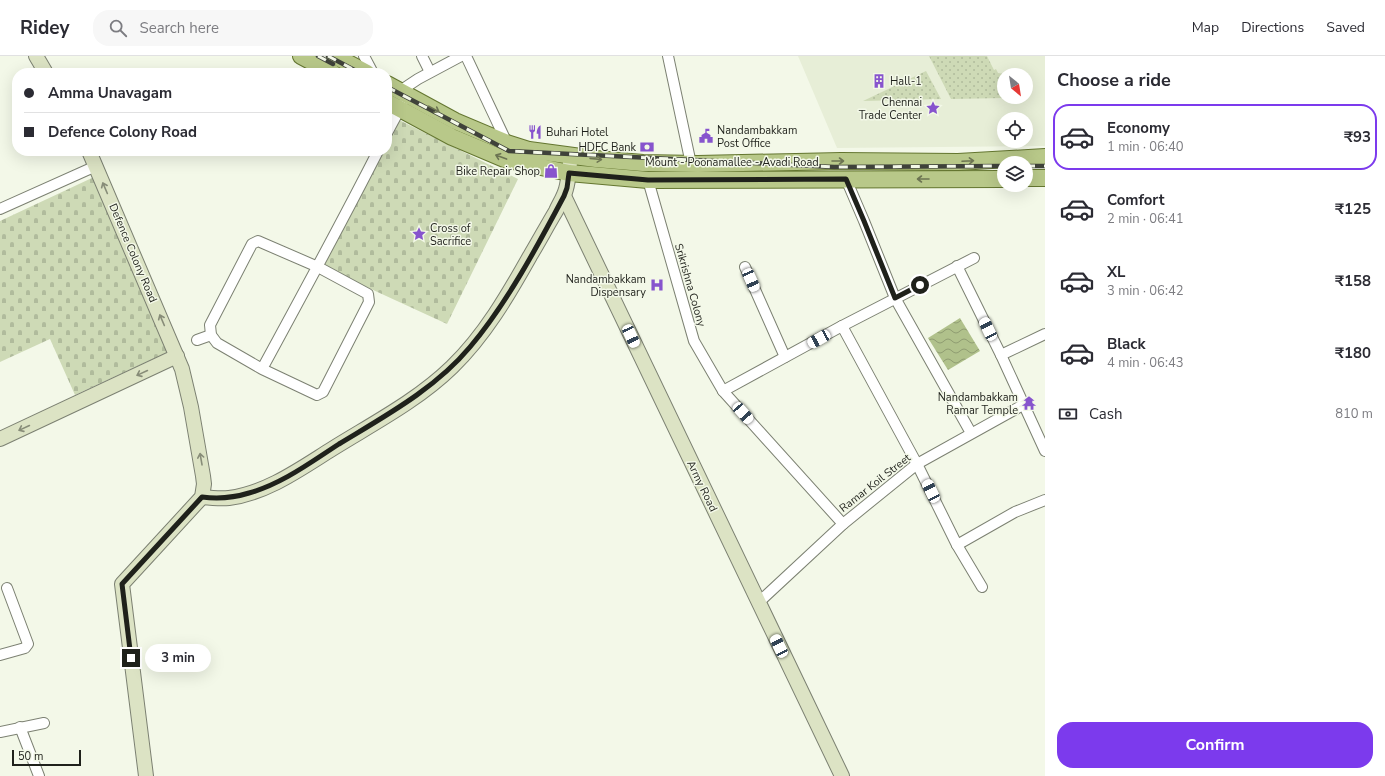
<!DOCTYPE html>
<html lang="en">
<head>
<meta charset="utf-8">
<style>
	:root { --surface:#fff; --page:#f7f7f7; --text:#2b2b33; --muted:#7c7c81; --line:#e1e1e2; --accent:#7c3aed }
	body { margin:0; font-family:"Nunito Sans",sans-serif; background:var(--page); color:var(--text); height:100vh; display:flex; flex-direction:column; font-size:15px; white-space:nowrap }
	* { box-sizing:border-box; margin:0 }
	p { font-size:13px; color:var(--muted) }
	.icon { flex:none; width:22px; height:22px; fill:none; stroke:currentColor; stroke-width:2; stroke-linecap:round; stroke-linejoin:round }
	.map { position:relative; flex:1; overflow:hidden }
	.side { display:flex; flex-direction:column; background:var(--surface); width:340px }
	.side>* { flex:none }
	.top-card { position:absolute; left:12px; top:12px; width:380px; height:88px; border-radius:16px; box-shadow:0 4px 16px #0002; display:grid; align-content:center; height:88px; padding:0 12px; background:var(--surface) }
	.needle { width:26px; rotate:150deg }
	.buttons { position:absolute; left:997px; top:12px; display:grid; gap:8px }
	.buttons a { display:grid; place-items:center; width:36px; height:36px; border-radius:50%; background:var(--surface); box-shadow:0 4px 16px #0002; font-size:20px }
	.scale { position:absolute; left:12px; bottom:10px; width:69px; box-sizing:border-box; padding-left:4px; border:2px solid #1f211b; border-top:0; font-size:11px; line-height:14px; white-space:nowrap; color:#1f211b; -webkit-text-stroke:3px #f3f8e8; paint-order:stroke }
	.end { position:absolute; width:18px; height:18px; margin:-9px; border:5px solid #1f211b; background:#fff; box-shadow:0 0 0 2px #fff }
	.from { border-radius:50% }
	.bubble { position:absolute; height:28px; border-radius:14px; background:var(--surface); box-shadow:0 4px 16px #0002; font-size:13px; font-weight:700; line-height:28px; text-align:center }
	.car { position:absolute; width:12px; height:24px; margin:-12px -6px; border-radius:5px; box-shadow:0 0 3px 1px #0007; background:linear-gradient(#fff 24%,#345 0 40%,#fff 0 76%,#345 0 86%,#fff 0) }
	.top-card b { display:flex; align-items:center; gap:14px; height:38px; font-size:15px }
	.top-card b+b { border-top:1px solid var(--line) }
	.top-card i { width:10px; height:10px; background:var(--text) }
	ul { padding:0; list-style:none }
	li { display:flex; align-items:center; gap:12px; height:66px; margin:0 8px 6px; padding:0 4px; border:2px solid transparent; border-radius:16px }
	li div { flex:1 }
	li b { display:block; font-size:15px }
	li em { font-style:normal; font-weight:700 }
	li.active { border-color:var(--accent) }
	li>.icon { width:36px; height:36px; stroke-width:1.5 }
	h2 { padding:0 12px; font-size:18px; line-height:48px }
	.pay { display:flex; align-items:center; gap:10px; height:44px; padding:0 12px; font-size:15px }
	.pay p { margin-inline-start:auto }
	.primary-button { display:flex; gap:8px; margin-top:auto; padding:8px 12px }
	.primary-button a { flex:1; height:46px; border-radius:16px; background:var(--accent); color:#fff; font-size:16px; font-weight:700; line-height:46px; text-align:center }
	header { display:flex; align-items:center; gap:24px; box-sizing:border-box; height:56px; padding:0 20px; background:var(--surface); border-bottom:1px solid var(--line) }
	header strong { font-size:19px }
	nav { display:flex; gap:22px; margin-inline-start:auto; font-size:14px }
	.search { width:280px; height:36px; background:var(--page); display:flex; align-items:center; gap:10px; box-sizing:border-box; padding:0 14px; border-radius:16px; color:var(--muted); font-size:15px }
	main { display:flex; flex:1; min-height:0 }
	.map>svg:first-child { display:block }
</style>
</head>
<body>
<header>
<strong>Ridey</strong>
<div class="search"><svg class="icon" aria-label="search" viewBox="0 0 24 24"><circle cx="10" cy="10" r="6"/><path d="M15 15l6 6"/></svg>Search here</div>
<nav><a>Map</a><a>Directions</a><a>Saved</a></nav>
</header>
<main>
<div class="map">
<svg width="1045" height="720" viewBox="0 0 1045 720">
	<defs>
		<pattern id="grass-dots" width="8" height="8" patternUnits="userSpaceOnUse"><rect width="8" height="8" fill="#cedab6"/><path d="M2 2h.1M6 6h.1" fill="none" stroke="#b0bb9c" stroke-width="1.8" stroke-linecap="round"/></pattern>
		<pattern id="cemetery-stones" width="16" height="16" patternUnits="userSpaceOnUse"><rect width="16" height="16" fill="#cedab6"/><path d="M2 7V4a2 2 0 0 1 4 0v3zM10 15v-3a2 2 0 0 1 4 0v3z" fill="#b0bb9c"/></pattern>
		<pattern id="water-waves" width="16" height="10" patternUnits="userSpaceOnUse"><rect width="16" height="10" fill="#b0c18b"/><path d="M0 5q4-4 8 0t8 0" fill="none" stroke="#8f9c71"/></pattern>
	</defs>
	<rect width="100%" height="100%" fill="#f3f8e8"/>
	<!-- built -->
	<path fill="#e7eed7" fill-rule="evenodd" d="M798 0H1045V90L837 92ZM1004 19H1026V41H1004ZM1004 63H1026V85H1004Z"/>
	<!-- grass -->
	<g fill="url(#grass-dots)">
		<polygon points="929,0 987,0 994,14 996,13 998,17 1005,18 1004,19 1005,42 951,43"/>
		<polygon points="926,15 941,43 863,45"/>
	</g>
	<!-- cemetery -->
	<g fill="url(#cemetery-stones)">
		<polygon points="397,63 518,123 447,268 321,210 380,95 387,95 387,82"/>
		<polygon points="94,121 168,296 75,339 50,283 0,306 0,165"/>
	</g>
	<!-- water -->
	<polygon fill="url(#water-waves)" points="960,262 980,295 948,314 928,282"/>
	<g fill="none" stroke-linecap="round" stroke-linejoin="round">
		<defs>
			<g id="street">
				<polyline points="364,0 373,17"/>
				<polyline points="422,0 430,16"/>
				<polyline points="466,0 507,87"/>
				<polyline points="668,0 691,108"/>
				<polyline points="400,35 418,23 461,0"/>
				<polyline points="387,77 402,49"/>
				<polyline points="846,123 864,165 895,242 971,377"/>
				<polyline points="648,124 694,285 723,335 843,468"/>
				<polyline points="0,153 96,110"/>
				<polyline points="957,210 1001,299 1045,395"/>
				<polyline points="745,211 785,301"/>
				<polyline points="842,270 917,408 957,489 982,531"/>
				<polyline points="197,284 211,279"/>
				<polyline points="1001,299 1045,278"/>
				<path d="M262 313 217 287 211 279 210 269 252 188 258 185 318 211 368 238 369 246 323 336 317 339 262 313C301 241 341 168 378 95"/>
				<polyline points="723,335 842,270 974,202"/>
				<polyline points="957,489 1015,456 1045,444"/>
				<polyline points="758,547 843,468 917,408 1023,349"/>
				<polyline points="0,599 25,592 28,588 7,532"/>
				<polyline points="20,671 39,720"/>
				<polyline points="0,676 44,667"/>
			</g>
			<g id="secondary">
				<polyline points="36,0 46,17"/>
				<polyline points="89,95 182,313 191,351 203,420 204,428 202,441 122,528 146,720"/>
				<polyline points="564,140 842,720"/>
				<polyline points="0,383 177,300"/>
				<path d="M202 441C211 442 220 443 229 442 267 437 300 413 332 393 372 368 417 345 452 311 485 279 508 239 530 200 539 185 547 170 556 155 559 148 564 141 566 133 569 123 569 111 571 100"/>
			</g>
			<g id="primary">
				<polyline points="301,0 333,17"/>
				<polyline points="335,0 367,17"/>
				<polyline points="387,28 455,65 507,87 529,94 596,103 643,107 698,108 841,105 958,106 1045,101"/>
				<polyline points="387,46 452,81 504,103 569,117 648,124 1004,123"/>
				<polyline points="1026,122 1045,122"/>
			</g>
		</defs>
		<!-- street casing -->
		<use href="#street" stroke="#7c8172" stroke-width="12"/>
		<!-- secondary casing -->
		<use href="#secondary" stroke="#7c8172" stroke-width="16"/>
		<!-- primary casing -->
		<use href="#primary" stroke="#647630" stroke-width="18"/>
		<!-- street -->
		<use href="#street" stroke="#fff" stroke-width="10"/>
		<!-- secondary -->
		<use href="#secondary" stroke="#dce3c4" stroke-width="14"/>
		<!-- primary -->
		<use href="#primary" stroke="#b8c889" stroke-width="16"/>
		<defs>
			<g id="rail">
				<polyline points="318,0 333,8"/>
				<polyline points="328,0 360,17"/>
				<polyline points="387,31 509,95 834,111 1004,110"/>
				<polyline points="1026,110 1045,110"/>
			</g>
		</defs>
		<!-- rail casing -->
		<use href="#rail" stroke="#3f423a" stroke-width="4.5"/>
		<!-- rail -->
		<use href="#rail" stroke="#f3f8e8" stroke-width="3" stroke-dasharray="9" stroke-linecap="butt"/>
	</g>
	<!-- one-way arrows -->
	<defs><path id="oneway-shaft" d="M-6 0H5M1.5-3L5.5 0L1.5 3" fill="none" stroke-width="1.6" stroke-linecap="round" stroke-linejoin="round"/></defs>
	<g stroke="#6c7452">
		<use href="#oneway-shaft" transform="translate(434 53) rotate(28)"/>
		<use href="#oneway-shaft" transform="translate(501 101) rotate(-160)"/>
		<use href="#oneway-shaft" transform="translate(596 103) rotate(6)"/>
		<use href="#oneway-shaft" transform="translate(838 105)"/>
		<use href="#oneway-shaft" transform="translate(968 105) rotate(-3)"/>
		<use href="#oneway-shaft" transform="translate(923 123) rotate(180)"/>
	</g>
	<g stroke="#878c78">
		<use href="#oneway-shaft" transform="translate(105 132) rotate(-113)"/>
		<use href="#oneway-shaft" transform="translate(162 264) rotate(-113)"/>
		<use href="#oneway-shaft" transform="translate(142 317) rotate(155)"/>
		<use href="#oneway-shaft" transform="translate(24 372) rotate(155)"/>
		<use href="#oneway-shaft" transform="translate(201 403) rotate(-100)"/>
	</g>
	<g fill="none" stroke-linecap="round" stroke-linejoin="round">
		<!-- route -->
		<path stroke="#1f211b" stroke-width="5" d="M131 602 122 528 202 441C218 443 233 442 249 437 282 428 311 406 339 388 385 360 435 333 470 291 507 247 537 191 564 140L567 132 569 117 648 124 846 123 864 165 895 242 920 229"/>
	</g>
	<!-- icons -->
	<defs>
		<symbol id="building-bare" viewBox="-9 -9 18 18"><path d="M-4-6H4V6H1V3H-1V6H-4ZM-2.5-4.3h1.7v1.8h-1.7ZM.8-4.3h1.7v1.8H.8ZM-2.5-1h1.7V.8h-1.7ZM.8-1h1.7V.8H.8Z" fill="#8754cd" stroke="#f3f8e8" stroke-width="2.5" paint-order="stroke"/></symbol>
		<symbol id="sight-bare" viewBox="-9 -9 18 18"><path d="M0-6L1.8-2.2L6-1.7L2.9 1.2L3.7 5.4L0 3.3L-3.7 5.4L-2.9 1.2L-6-1.7L-1.8-2.2Z" fill="#8754cd" stroke="#f3f8e8" stroke-width="2.5" paint-order="stroke"/></symbol>
		<symbol id="restaurant-bare" viewBox="-9 -9 18 18"><path d="M-5-6h1v4h1v-4h1v4h1v-4h1v5L-1.5 .5V6h-2V.5L-5-1ZM5-6V6H3V1.5H1.5Q1.5-4 5-6Z" fill="#8754cd" stroke="#f3f8e8" stroke-width="2.5" paint-order="stroke"/></symbol>
		<symbol id="civic-bare" viewBox="-9 -9 18 18"><path d="M-.6-6.5H3V-4.5H.6V-3L4-1V1h2V6H-6V1h2V-1L-.6-3ZM-1.2 2.5V6h2.4V2.5Z" fill="#8754cd" stroke="#f3f8e8" stroke-width="2.5" paint-order="stroke"/></symbol>
		<symbol id="bank-bare" viewBox="-9 -9 18 18"><path d="M-6-4H6V4H-6ZM0-2.3a2.3 2.3 0 1 0 0 4.6a2.3 2.3 0 1 0 0-4.6Z" fill="#8754cd" stroke="#f3f8e8" stroke-width="2.5" paint-order="stroke"/></symbol>
		<symbol id="shop-bare" viewBox="-9 -9 18 18"><path d="M-5-2.5h2.3a2.7 3.5 0 0 1 5.4 0H5L5.5 6h-11ZM-1.5-2.5h3a1.5 2.3 0 0 0-3 0Z" fill="#8754cd" stroke="#f3f8e8" stroke-width="2.5" paint-order="stroke"/></symbol>
		<symbol id="hospital-bare" viewBox="-9 -9 18 18"><path d="M-5-5h3v3.5h4V-5h3V5h-3V1.5h-4V5h-3Z" fill="#8754cd" stroke="#f3f8e8" stroke-width="2.5" paint-order="stroke"/></symbol>
		<symbol id="temple-bare" viewBox="-9 -9 18 18"><path d="M0-6L5-2H3V0L6.5 2.5H4V6H1.5V3h-3V6H-4V2.5H-6.5L-3 0V-2H-5Z" fill="#8754cd" stroke="#f3f8e8" stroke-width="2.5" paint-order="stroke"/></symbol>
	</defs>
	<g fill-rule="evenodd">
		<use href="#building-bare" x="869" y="15" width="20" height="20"/>
		<use href="#sight-bare" x="923" y="42" width="20" height="20"/>
		<use href="#restaurant-bare" x="525" y="66" width="20" height="20"/>
		<use href="#civic-bare" x="696" y="70" width="20" height="20"/>
		<use href="#bank-bare" x="637" y="81" width="20" height="20"/>
		<use href="#shop-bare" x="541" y="105" width="20" height="20"/>
		<use href="#sight-bare" x="409" y="168" width="20" height="20"/>
		<use href="#hospital-bare" x="647" y="219" width="20" height="20"/>
		<use href="#temple-bare" x="1019" y="337" width="20" height="20"/>
	</g>
	<g text-anchor="middle" dominant-baseline="central" stroke-width="3" stroke-linejoin="round" paint-order="stroke">
		<!-- poi labels -->
		<g font-size="11" fill="#1f211b" stroke="#f3f8e8" text-anchor="end">
			<text x="890" y="25" text-anchor="start">Hall-1</text>
			<text x="922" y="46">Chennai<tspan x="922" dy="13">Trade Center</tspan></text>
			<text x="717" y="74" text-anchor="start">Nandambakkam<tspan x="717" dy="13">Post Office</tspan></text>
			<text x="546" y="76" text-anchor="start">Buhari Hotel</text>
			<text x="636" y="91">HDFC Bank</text>
			<text x="540" y="115">Bike Repair Shop</text>
			<text x="430" y="172" text-anchor="start">Cross of<tspan x="430" dy="13">Sacrifice</tspan></text>
			<text x="646" y="223">Nandambakkam<tspan x="646" dy="13">Dispensary</tspan></text>
			<text x="1018" y="341">Nandambakkam<tspan x="1018" dy="13">Ramar Temple</tspan></text>
		</g>
		<!-- street labels -->
		<g font-size="11" fill="#1f211b" stroke="#f3f8e8">
			<text x="732" y="106">Mount - Poonamallee - Avadi Road</text>
			<text transform="translate(133 197) rotate(67)">Defence Colony Road</text>
			<text transform="translate(690 229) rotate(74)">Srikrishna Colony</text>
			<text transform="translate(875 427) rotate(-38)">Ramar Koil Street</text>
			<text transform="translate(702 430) rotate(64)">Army Road</text>
		</g>
	</g>
</svg>
<div class="buttons">
<a><svg class="needle" viewBox="-14 -14 28 28"><path d="M0-13l5 13h-10z" fill="#e53935"/><path d="M0 13l5-13h-10z" fill="#7c7c81"/></svg></a>
<a><svg class="icon" aria-label="locate" viewBox="0 0 24 24"><circle cx="12" cy="12" r="6"/><path d="M12 2v4M12 18v4M2 12h4M18 12h4"/></svg></a>
<a><svg class="icon" aria-label="layers" viewBox="0 0 24 24"><path d="M12 4l9 5-9 5-9-5zM3 14l9 5 9-5"/></svg></a>
</div>
<div class="scale">50 m</div>
<i class="end from" style="left:920px;top:229px"></i>
<i class="end" style="left:131px;top:602px"></i>
<div class="bubble" style="left:145px;top:588px;width:66px">3 min</div>
<i class="car" style="left:751px;top:224px;rotate:156deg"></i>
<i class="car" style="left:988px;top:273px;rotate:334deg"></i>
<i class="car" style="left:631px;top:280px;rotate:155deg"></i>
<i class="car" style="left:819px;top:283px;rotate:241deg"></i>
<i class="car" style="left:743px;top:357px;rotate:138deg"></i>
<i class="car" style="left:931px;top:435px;rotate:334deg"></i>
<i class="car" style="left:779px;top:590px;rotate:334deg"></i>
<div class="top-card">
<b><i class="from"></i>Amma Unavagam</b>
<b><i></i>Defence Colony Road</b>
</div>
</div>
<section class="side">
<h2>Choose a ride</h2>
<ul>
<li class="active"><svg class="icon" aria-label="car" viewBox="0 0 24 24"><path d="M5 17H2v-5l4-1 3-4h7l3 4 3 1v5h-3M9 17h6M6 11h13"/><circle cx="7" cy="17" r="2"/><circle cx="17" cy="17" r="2"/></svg><div><b>Economy</b><p>1 min · 06:40</p></div><em>₹93</em></li>
<li><svg class="icon" aria-label="car" viewBox="0 0 24 24"><path d="M5 17H2v-5l4-1 3-4h7l3 4 3 1v5h-3M9 17h6M6 11h13"/><circle cx="7" cy="17" r="2"/><circle cx="17" cy="17" r="2"/></svg><div><b>Comfort</b><p>2 min · 06:41</p></div><em>₹125</em></li>
<li><svg class="icon" aria-label="car" viewBox="0 0 24 24"><path d="M5 17H2v-5l4-1 3-4h7l3 4 3 1v5h-3M9 17h6M6 11h13"/><circle cx="7" cy="17" r="2"/><circle cx="17" cy="17" r="2"/></svg><div><b>XL</b><p>3 min · 06:42</p></div><em>₹158</em></li>
<li><svg class="icon" aria-label="car" viewBox="0 0 24 24"><path d="M5 17H2v-5l4-1 3-4h7l3 4 3 1v5h-3M9 17h6M6 11h13"/><circle cx="7" cy="17" r="2"/><circle cx="17" cy="17" r="2"/></svg><div><b>Black</b><p>4 min · 06:43</p></div><em>₹180</em></li>
</ul>
<div class="pay"><svg class="icon" aria-label="cash" viewBox="0 0 24 24"><path d="M3 7h18v10H3z"/><circle cx="12" cy="12" r="2"/></svg>Cash<p>810 m</p></div>
<div class="primary-button"><a>Confirm</a></div>
</section>
</main>
</body>
</html>
